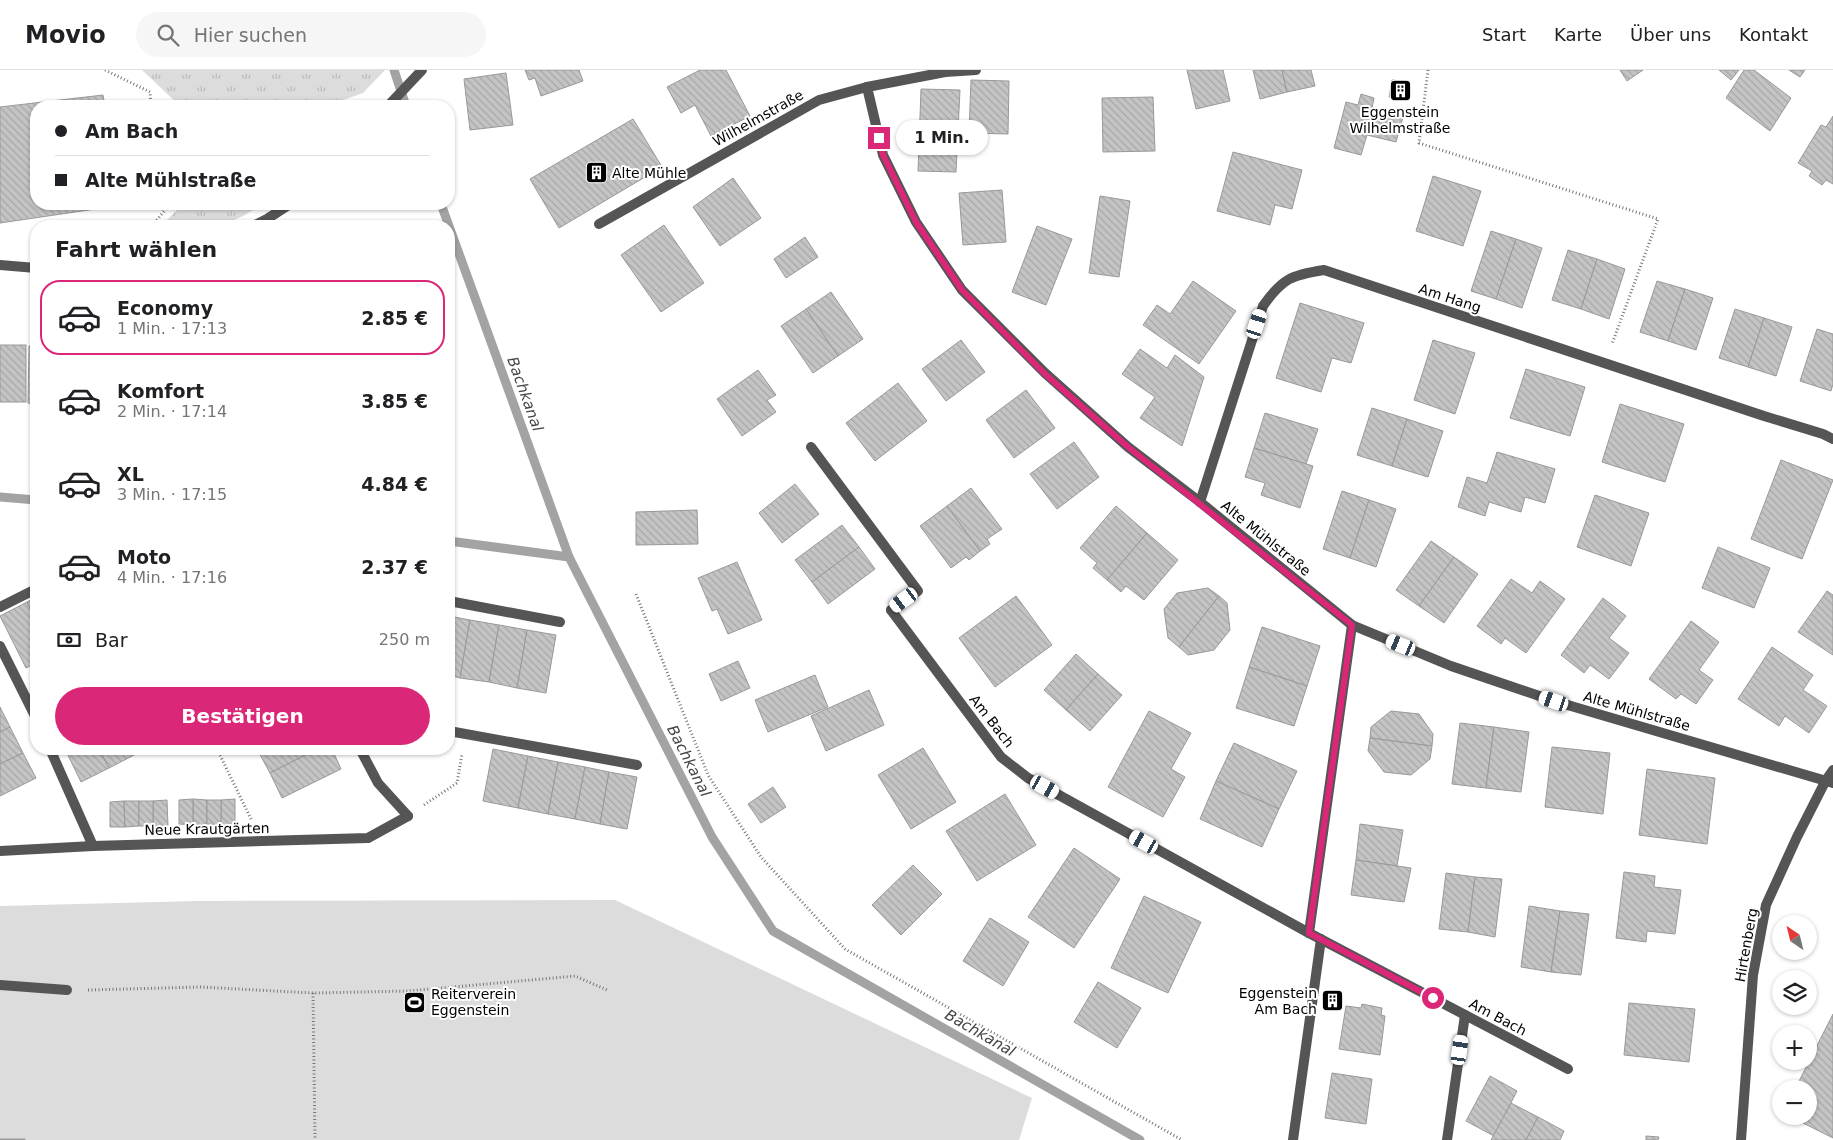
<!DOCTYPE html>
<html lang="de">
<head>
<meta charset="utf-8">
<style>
	:root { --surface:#fff; --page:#f6f6f6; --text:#202124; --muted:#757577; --line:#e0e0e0; --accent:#db2777 }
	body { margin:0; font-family:"DejaVu Sans",sans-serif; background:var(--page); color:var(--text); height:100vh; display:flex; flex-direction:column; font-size:19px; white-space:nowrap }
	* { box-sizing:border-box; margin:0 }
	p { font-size:16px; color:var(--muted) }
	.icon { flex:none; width:28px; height:28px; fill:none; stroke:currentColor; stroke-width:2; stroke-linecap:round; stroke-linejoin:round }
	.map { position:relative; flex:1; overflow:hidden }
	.sheet { position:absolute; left:30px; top:150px; width:425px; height:535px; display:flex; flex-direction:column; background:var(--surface); border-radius:20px; box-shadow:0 1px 4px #0004 }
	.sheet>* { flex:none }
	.guide { position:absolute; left:30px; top:30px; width:425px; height:110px; border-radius:20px; box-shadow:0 1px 4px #0004; display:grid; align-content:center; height:110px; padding:0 25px; background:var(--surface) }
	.needle { width:32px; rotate:325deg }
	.tools { position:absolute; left:1772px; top:845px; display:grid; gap:10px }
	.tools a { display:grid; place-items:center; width:45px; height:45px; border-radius:50%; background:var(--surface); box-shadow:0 1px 4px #0004; font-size:25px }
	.end { position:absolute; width:22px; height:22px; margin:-11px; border:6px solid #db2777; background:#fff; box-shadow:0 0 0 2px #fff }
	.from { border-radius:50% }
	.bubble { position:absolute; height:35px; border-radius:18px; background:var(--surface); box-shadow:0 1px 4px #0004; font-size:16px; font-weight:700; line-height:35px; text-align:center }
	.car { position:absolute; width:15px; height:30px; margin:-15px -8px; border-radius:6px; box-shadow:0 0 4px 1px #0007; background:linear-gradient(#fff 24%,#345 0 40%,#fff 0 76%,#345 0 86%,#fff 0) }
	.guide b { display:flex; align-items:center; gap:18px; height:48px; font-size:19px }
	.guide b+b { border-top:1px solid var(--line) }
	.guide i { width:12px; height:12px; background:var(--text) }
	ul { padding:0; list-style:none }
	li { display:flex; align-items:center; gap:15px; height:75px; margin:0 10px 8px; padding:0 15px; border:2px solid transparent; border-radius:20px }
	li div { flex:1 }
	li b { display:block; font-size:19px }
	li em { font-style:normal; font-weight:700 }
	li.selected { border-color:var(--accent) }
	li>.icon { width:45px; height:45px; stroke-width:1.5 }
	h2 { padding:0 25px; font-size:22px; line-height:60px }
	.pay { display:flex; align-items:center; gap:12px; height:55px; padding:0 25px; font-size:19px }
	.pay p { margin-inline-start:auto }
	.button { display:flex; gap:10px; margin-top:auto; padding:10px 25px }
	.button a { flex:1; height:58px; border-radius:30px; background:var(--accent); color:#fff; font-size:20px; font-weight:700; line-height:58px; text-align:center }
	header { display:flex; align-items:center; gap:30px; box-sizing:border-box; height:70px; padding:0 25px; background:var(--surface); border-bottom:1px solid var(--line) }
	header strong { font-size:24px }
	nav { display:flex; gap:28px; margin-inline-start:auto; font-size:18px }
	.search { width:350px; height:45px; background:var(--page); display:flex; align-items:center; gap:12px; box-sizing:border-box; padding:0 18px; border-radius:28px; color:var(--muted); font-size:19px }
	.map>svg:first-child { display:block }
</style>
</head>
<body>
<header>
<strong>Movio</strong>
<div class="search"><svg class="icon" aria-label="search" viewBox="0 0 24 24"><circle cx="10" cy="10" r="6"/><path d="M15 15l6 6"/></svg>Hier suchen</div>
<nav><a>Start</a><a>Karte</a><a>Über uns</a><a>Kontakt</a></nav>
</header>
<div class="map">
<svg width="1833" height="1070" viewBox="0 0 1833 1070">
	<defs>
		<pattern id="grass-tufts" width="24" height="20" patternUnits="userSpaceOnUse" patternTransform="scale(1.25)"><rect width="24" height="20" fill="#dcdcdc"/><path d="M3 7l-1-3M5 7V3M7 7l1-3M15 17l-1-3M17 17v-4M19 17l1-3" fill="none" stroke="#bbb"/></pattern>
		<pattern id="building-back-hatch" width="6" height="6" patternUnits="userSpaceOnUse" patternTransform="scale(1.25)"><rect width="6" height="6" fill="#c4c4c4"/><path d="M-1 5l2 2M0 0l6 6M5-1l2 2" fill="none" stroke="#a7a7a7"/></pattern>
	</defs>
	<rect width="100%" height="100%" fill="#fff"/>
	<!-- grass -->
	<g fill="url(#grass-tufts)">
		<polygon points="142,0 385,0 363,23 326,36 180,36"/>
		<polygon points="183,134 263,134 243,146 220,156 161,156"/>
	</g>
	<!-- pitch -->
	<polygon fill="#dcdcdc" points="615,830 1032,1028 1019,1070 0,1070 0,836 197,831"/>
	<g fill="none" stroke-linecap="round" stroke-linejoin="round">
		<!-- stream -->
		<g stroke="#a3a3a3" stroke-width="9">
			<polyline points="394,0 406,36"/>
			<polyline points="441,134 569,487 712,767 773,861 1140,1070"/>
			<polyline points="0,427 36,430"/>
			<polyline points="449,471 569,487"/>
		</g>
	</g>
	<!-- building -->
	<g fill="url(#building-back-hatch)" stroke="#999">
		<polygon points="525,0 579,0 583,11 541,26 535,8 529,10"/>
		<polygon points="700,0 726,0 750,46 711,66 695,35 681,43 667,17"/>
		<polygon points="1187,0 1223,0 1230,31 1196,39"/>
		<polygon points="1253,0 1282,0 1287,22 1260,29"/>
		<polygon points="1282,0 1311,0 1315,16 1287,22"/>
		<polygon points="1620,0 1643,0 1627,11"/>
		<polygon points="1719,0 1739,0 1731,10"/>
		<polygon points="1744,0 1754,0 1791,28 1770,61 1726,28"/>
		<polygon points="1789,0 1805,0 1800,7"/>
		<polygon points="506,3 513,55 470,60 464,9"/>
		<polygon points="971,10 1009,11 1008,64 969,63"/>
		<polygon points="1392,10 1410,12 1407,30 1389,27"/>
		<polygon points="921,19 960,20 956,102 918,101"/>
		<polygon points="1361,24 1374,28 1372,38 1403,47 1396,72 1367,65 1361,85 1334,78 1346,32 1358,35"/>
		<polygon points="103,25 105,36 36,36 36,134 116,134 116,136 0,153 0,37"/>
		<polygon points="1153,27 1155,81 1103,82 1102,28"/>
		<polygon points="1833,46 1833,114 1826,110 1822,115 1809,106 1812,101 1798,93 1821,55 1826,57"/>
		<polygon points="633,49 662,97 559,158 530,109"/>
		<polygon points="1233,82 1302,100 1292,139 1275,135 1270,155 1217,141"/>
		<polygon points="1433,106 1481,121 1463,176 1416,161"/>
		<polygon points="733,108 761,148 720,176 693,137"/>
		<polygon points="1002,120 1006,172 963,175 959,123"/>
		<polygon points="1100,126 1130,131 1119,207 1089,203"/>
		<polygon points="664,155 704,213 661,242 621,185"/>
		<polygon points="1037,156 1072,169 1046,235 1012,222"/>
		<polygon points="1491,161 1516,169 1496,229 1471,221"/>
		<polygon points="805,167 818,187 786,208 774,189"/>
		<polygon points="1516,169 1542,178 1522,238 1496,229"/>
		<polygon points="1568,180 1597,189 1581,239 1552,230"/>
		<polygon points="1597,189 1625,199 1609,249 1581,239"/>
		<polygon points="1193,211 1236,241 1199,294 1143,255 1157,235 1170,244"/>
		<polygon points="1657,211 1685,219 1668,271 1640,262"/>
		<polygon points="1685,219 1713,228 1696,280 1668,271"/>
		<polygon points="831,222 863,269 838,286 806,239"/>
		<polygon points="1300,233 1364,253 1351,293 1332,288 1321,322 1276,308"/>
		<polygon points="806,239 838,286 813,303 781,256"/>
		<polygon points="1735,239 1764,248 1748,297 1719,288"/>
		<polygon points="1764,248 1792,257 1776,306 1748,297"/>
		<polygon points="1817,259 1833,264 1833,314 1831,321 1800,311"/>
		<polygon points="961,270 985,302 946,331 922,299"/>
		<polygon points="1433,270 1475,283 1455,344 1414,330"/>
		<rect x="0" y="275" width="26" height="57"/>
		<polygon points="29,276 36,276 36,334 28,333"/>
		<polygon points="1140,279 1167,298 1175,285 1204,307 1182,376 1140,348 1155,327 1122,304"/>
		<polygon points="1526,299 1585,317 1570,366 1510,348"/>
		<polygon points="758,300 776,325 767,330 776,342 742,366 717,329"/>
		<polygon points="898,313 927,351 875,391 846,353"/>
		<polygon points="1026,320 1055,358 1014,388 986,350"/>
		<polygon points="1620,334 1684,354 1665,412 1602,392"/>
		<polygon points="1372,338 1407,349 1392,396 1357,385"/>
		<polygon points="1265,343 1318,359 1306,394 1254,378"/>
		<polygon points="1407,349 1443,361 1428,407 1392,396"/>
		<polygon points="1074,372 1099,407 1057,439 1030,404"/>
		<polygon points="1254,378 1313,396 1300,438 1261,425 1265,413 1245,407"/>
		<polygon points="1497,382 1555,399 1545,433 1525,427 1521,442 1489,432 1485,446 1458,437 1467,407 1487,413"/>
		<polygon points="1781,390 1833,410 1802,489 1751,469"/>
		<polygon points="795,414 819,444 782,473 759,443"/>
		<polygon points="971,418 1002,459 987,469 990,474 980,481 947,436"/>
		<polygon points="1342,421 1369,430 1350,488 1323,479"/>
		<polygon points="1595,425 1649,443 1631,496 1577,477"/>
		<polygon points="1369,430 1396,439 1376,497 1350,488"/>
		<polygon points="947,436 980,481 969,490 966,487 951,498 920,456"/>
		<polygon points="1116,436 1147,463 1107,510 1093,498 1097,493 1080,478"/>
		<polygon points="697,440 698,474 636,475 636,442"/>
		<polygon points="842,455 859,477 812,512 795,490"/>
		<polygon points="1147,463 1178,490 1144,530 1126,516 1121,522 1107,510"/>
		<polygon points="1431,471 1454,487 1419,536 1396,520"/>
		<polygon points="859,477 875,499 828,534 812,512"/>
		<polygon points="1718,477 1770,498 1754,538 1702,518"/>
		<polygon points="1454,487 1478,504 1444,553 1419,536"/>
		<polygon points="737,492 762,550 728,564 717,539 712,541 698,508"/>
		<polygon points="1511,509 1532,523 1540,511 1565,529 1526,583 1505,568 1501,574 1477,556"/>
		<polygon points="1208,518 1219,526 1179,577 1168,568 1164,539 1177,523"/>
		<polygon points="1827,521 1833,525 1833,585 1798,562"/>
		<polygon points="1016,526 1052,575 995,617 959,568"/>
		<polygon points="1219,526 1227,533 1230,560 1214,580 1188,585 1179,577"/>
		<polygon points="36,527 36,551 27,532"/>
		<polygon points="1603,528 1626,546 1609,568 1629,583 1609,609 1590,595 1584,603 1561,585"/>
		<polygon points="27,532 36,551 36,593 26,598 0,546"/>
		<polygon points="449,546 470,550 460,608 449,605"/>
		<polygon points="470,550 499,555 489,612 460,608"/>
		<polygon points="1691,551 1719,572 1699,600 1713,610 1696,634 1681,624 1676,629 1649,609"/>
		<polygon points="499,555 527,560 517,618 489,612"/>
		<polygon points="1262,557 1320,576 1307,616 1249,597"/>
		<polygon points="527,560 556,565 546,623 517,618"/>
		<polygon points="1772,577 1813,605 1803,620 1827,636 1809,663 1785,646 1779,656 1738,629"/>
		<polygon points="1076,584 1098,604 1066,640 1044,620"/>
		<polygon points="738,591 750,618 721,631 709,604"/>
		<polygon points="1249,597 1307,616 1294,656 1236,638"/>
		<polygon points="1098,604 1122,625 1090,661 1066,640"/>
		<polygon points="815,605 828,637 768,662 755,630"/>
		<polygon points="869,620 884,655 826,681 811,646"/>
		<polygon points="0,637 10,657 0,662"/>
		<polygon points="1149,641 1191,663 1171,699 1185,707 1163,747 1108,717"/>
		<polygon points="1391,641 1419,644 1433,664 1432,676 1370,668 1371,657"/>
		<polygon points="1460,653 1494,657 1486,718 1452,714"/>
		<polygon points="10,657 23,683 0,694 0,662"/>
		<polygon points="1494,657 1529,662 1521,722 1486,718"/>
		<polygon points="1370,668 1432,676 1430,689 1411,705 1384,702 1368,681"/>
		<polygon points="1234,673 1297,701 1279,739 1216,711"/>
		<polygon points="1552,677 1610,683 1603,744 1545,737"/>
		<polygon points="923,678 956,732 911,759 878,705"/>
		<polygon points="65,679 99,679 109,698 81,712"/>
		<polygon points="99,679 133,679 136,684 109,698"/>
		<polygon points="133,679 147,679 136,684"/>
		<polygon points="257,679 317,679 270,703"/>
		<polygon points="317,679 332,679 341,699 282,728 270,703"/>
		<polygon points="493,679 528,686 518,738 483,731"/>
		<polygon points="23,683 36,708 0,726 0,694"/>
		<polygon points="528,686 558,692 548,744 518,738"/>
		<polygon points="558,692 585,697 575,749 548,744"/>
		<polygon points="585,697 609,702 600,754 575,749"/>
		<polygon points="1647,699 1715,708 1707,774 1639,765"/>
		<polygon points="609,702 637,707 627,759 600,754"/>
		<polygon points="1216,711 1279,739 1262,777 1200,749"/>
		<polygon points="773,717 786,737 761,753 748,734"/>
		<polygon points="1005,724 1036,775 977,811 946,761"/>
		<polygon points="193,729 207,730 207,754 193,755"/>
		<polygon points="193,729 193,755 179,754 179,730"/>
		<polygon points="235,729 235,754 221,755 221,730"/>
		<polygon points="167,730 168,756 153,756 153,731"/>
		<polygon points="207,730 221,730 221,755 207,754"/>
		<polygon points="124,731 125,757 110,757 110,732"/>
		<polygon points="124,731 139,731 139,756 125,757"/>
		<rect x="139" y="731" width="14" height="25"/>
		<polygon points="1360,754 1403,760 1397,796 1356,790"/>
		<polygon points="1074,778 1120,809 1074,878 1028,847"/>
		<polygon points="1356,790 1411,798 1404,832 1351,825"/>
		<polygon points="913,795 942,824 901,865 872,835"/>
		<polygon points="1624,802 1655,806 1654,817 1681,820 1675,864 1647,861 1646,872 1616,868"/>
		<polygon points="1446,803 1475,807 1468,862 1439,859"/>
		<polygon points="1475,807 1502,809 1495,867 1468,862"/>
		<polygon points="1144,826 1201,852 1168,923 1111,898"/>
		<polygon points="1529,836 1560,841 1551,902 1521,897"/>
		<polygon points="1560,841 1589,844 1581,905 1551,902"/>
		<polygon points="990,848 1029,872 1003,916 963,891"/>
		<polygon points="1098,912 1141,938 1117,978 1074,952"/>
		<polygon points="1329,923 1339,925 1337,938 1327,937"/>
		<polygon points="1629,933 1695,939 1689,992 1624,985"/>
		<polygon points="1362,934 1382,938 1381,945 1385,946 1380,985 1339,979 1346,936 1361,938"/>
		<polygon points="1833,944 1833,1068 1789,1046 1809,1046 1809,1019 1795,1019"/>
		<polygon points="1332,1003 1372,1009 1366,1054 1325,1048"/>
		<polygon points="1490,1006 1517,1021 1494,1066 1466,1051"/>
		<polygon points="1511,1033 1538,1047 1526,1070 1491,1070"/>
		<polygon points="1538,1047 1564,1061 1560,1070 1526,1070"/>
		<polygon points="1646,1066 1659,1067 1658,1070 1646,1070"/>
		<rect x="0" y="1069" width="25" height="1"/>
	</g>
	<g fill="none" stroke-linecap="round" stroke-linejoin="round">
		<!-- path -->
		<g stroke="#777" stroke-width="3" stroke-dasharray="1 2.5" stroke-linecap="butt">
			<polyline points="105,0 150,22 151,36"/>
			<polyline points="1428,0 1419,73 1658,149 1612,274"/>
			<polyline points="148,156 156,151 170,134"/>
			<polyline points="636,524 708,705 761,787 845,879 1182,1070"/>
			<polyline points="217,679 252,751"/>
			<polyline points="424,735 457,713 462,684"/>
			<polyline points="88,920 200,917 313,923 409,921 575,906 607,920"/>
			<polyline points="313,923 315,1070"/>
		</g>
		<!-- lane -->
		<g stroke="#555" stroke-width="10">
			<polyline points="599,154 819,30 867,17"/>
			<polyline points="811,377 918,521 891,540"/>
			<polyline points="449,531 560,552"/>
			<polyline points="0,537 36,519"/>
			<polyline points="0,576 36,648"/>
			<polyline points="449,661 637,695"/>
			<polyline points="50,679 93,776"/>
			<polyline points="360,679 378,713 408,746"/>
			<polyline points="0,915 67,920"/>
			<polyline points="1293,1070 1321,869"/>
			<polyline points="1447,1070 1465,945"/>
		</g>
		<!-- street -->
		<g stroke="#555" stroke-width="10">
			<polyline points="945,0 945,2 867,17 883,85 916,152 962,220 1045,303 1128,377 1200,432 1352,555 1451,596 1554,631 1833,713"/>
			<polyline points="945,2 976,0"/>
			<polyline points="388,36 422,0"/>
			<polyline points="253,156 267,149 290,134"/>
			<polyline points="0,195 36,198"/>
			<path d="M1200 432 1263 236C1282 209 1291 205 1324 200L1764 346 1823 364 1833 369"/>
			<polyline points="891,540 1001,687 1028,708 1309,863 1352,555"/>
			<polyline points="0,781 93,776 368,768 408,746"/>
			<polyline points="1309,863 1568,999"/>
			<polyline points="1741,1070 1753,905 1766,835 1797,767 1826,710 1833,700"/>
		</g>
	</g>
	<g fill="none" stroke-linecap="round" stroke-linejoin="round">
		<!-- route -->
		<polyline stroke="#db2777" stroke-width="6" points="879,68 883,85 916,152 962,220 1045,304 1128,377 1352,555 1309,863 1433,928"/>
	</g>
	<!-- icons -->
	<defs>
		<symbol id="building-square" viewBox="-11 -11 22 22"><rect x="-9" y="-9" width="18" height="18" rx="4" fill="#000" stroke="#fff"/><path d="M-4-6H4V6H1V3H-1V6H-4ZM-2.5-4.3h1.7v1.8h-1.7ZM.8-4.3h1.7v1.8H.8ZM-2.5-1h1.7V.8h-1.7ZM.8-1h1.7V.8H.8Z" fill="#fff"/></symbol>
		<symbol id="stadium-square" viewBox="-11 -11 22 22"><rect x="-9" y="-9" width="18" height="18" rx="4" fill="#000" stroke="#fff"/><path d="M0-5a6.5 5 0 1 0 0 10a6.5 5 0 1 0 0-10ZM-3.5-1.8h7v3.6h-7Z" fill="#fff"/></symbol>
	</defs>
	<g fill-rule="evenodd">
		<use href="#building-square" x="1388" y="8" width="25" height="25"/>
		<use href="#building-square" x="584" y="90" width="25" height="25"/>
		<use href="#building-square" x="1320" y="918" width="25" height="25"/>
		<use href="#stadium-square" x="402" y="920" width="25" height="25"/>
	</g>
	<g text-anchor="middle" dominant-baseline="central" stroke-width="4" stroke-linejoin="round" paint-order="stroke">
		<!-- poi labels -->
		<g font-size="14" fill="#000" stroke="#fff" text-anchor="start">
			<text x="1400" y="42" text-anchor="middle">Eggenstein<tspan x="1400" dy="16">Wilhelmstraße</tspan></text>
			<text x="612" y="103">Alte Mühle</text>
			<text x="1317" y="923" text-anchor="end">Eggenstein<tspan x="1317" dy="16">Am Bach</tspan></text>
			<text x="431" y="924">Reiterverein<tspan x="431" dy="16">Eggenstein</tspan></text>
		</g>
		<!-- street labels -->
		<g font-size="14" fill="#000" stroke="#fff">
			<text transform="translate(758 48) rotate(-29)">Wilhelmstraße</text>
			<text transform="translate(1450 228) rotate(18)">Am Hang</text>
			<text transform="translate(1266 468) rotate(39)">Alte Mühlstraße</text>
			<text transform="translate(1637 641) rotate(16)">Alte Mühlstraße</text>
			<text transform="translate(992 651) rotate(52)">Am Bach</text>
			<text transform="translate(207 759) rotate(-1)">Neue Krautgärten</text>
			<text transform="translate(1746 875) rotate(-80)">Hirtenberg</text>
			<text transform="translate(1498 947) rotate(28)">Am Bach</text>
		</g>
		<!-- water labels -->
		<g font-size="15" font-style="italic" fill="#444" stroke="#fff">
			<text transform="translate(525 324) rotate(70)">Bachkanal</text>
			<text transform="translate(689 691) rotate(63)">Bachkanal</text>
			<text transform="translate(980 963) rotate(30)">Bachkanal</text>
		</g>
	</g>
</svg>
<div class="tools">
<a><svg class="needle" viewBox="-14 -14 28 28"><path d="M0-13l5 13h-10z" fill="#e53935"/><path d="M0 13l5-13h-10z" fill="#757577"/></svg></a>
<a><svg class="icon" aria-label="layers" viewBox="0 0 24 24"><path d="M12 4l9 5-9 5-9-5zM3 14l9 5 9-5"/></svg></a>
<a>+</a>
<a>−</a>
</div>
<i class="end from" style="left:1433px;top:928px"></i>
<i class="end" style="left:879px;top:68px"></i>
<div class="bubble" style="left:896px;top:50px;width:92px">1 Min.</div>
<i class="car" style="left:1257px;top:254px;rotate:18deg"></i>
<i class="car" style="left:904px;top:530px;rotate:234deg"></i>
<i class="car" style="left:1401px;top:575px;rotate:292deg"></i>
<i class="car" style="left:1554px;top:631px;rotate:289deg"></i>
<i class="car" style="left:1045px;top:717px;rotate:119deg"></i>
<i class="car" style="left:1144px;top:772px;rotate:299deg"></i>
<i class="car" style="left:1460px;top:980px;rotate:8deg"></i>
<div class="guide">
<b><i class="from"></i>Am Bach</b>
<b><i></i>Alte Mühlstraße</b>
</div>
<section class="sheet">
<h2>Fahrt wählen</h2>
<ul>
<li class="selected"><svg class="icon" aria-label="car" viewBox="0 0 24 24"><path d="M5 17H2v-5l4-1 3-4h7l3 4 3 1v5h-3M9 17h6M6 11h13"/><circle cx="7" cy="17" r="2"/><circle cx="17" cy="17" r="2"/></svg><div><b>Economy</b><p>1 Min. · 17:13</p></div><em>2.85 €</em></li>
<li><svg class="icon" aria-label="car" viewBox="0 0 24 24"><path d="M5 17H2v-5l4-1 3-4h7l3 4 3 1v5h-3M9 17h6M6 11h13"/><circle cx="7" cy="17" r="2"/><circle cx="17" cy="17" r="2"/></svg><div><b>Komfort</b><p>2 Min. · 17:14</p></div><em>3.85 €</em></li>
<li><svg class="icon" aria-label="car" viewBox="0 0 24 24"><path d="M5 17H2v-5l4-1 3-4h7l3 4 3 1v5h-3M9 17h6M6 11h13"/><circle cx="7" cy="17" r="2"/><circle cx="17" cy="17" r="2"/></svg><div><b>XL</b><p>3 Min. · 17:15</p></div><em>4.84 €</em></li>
<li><svg class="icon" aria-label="car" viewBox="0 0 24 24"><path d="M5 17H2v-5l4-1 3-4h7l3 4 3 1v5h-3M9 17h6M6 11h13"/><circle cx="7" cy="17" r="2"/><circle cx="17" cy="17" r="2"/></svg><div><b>Moto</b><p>4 Min. · 17:16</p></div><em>2.37 €</em></li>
</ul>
<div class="pay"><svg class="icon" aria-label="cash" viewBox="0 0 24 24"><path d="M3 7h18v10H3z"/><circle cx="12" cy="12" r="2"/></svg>Bar<p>250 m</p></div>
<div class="button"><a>Bestätigen</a></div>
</section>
</div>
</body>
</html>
